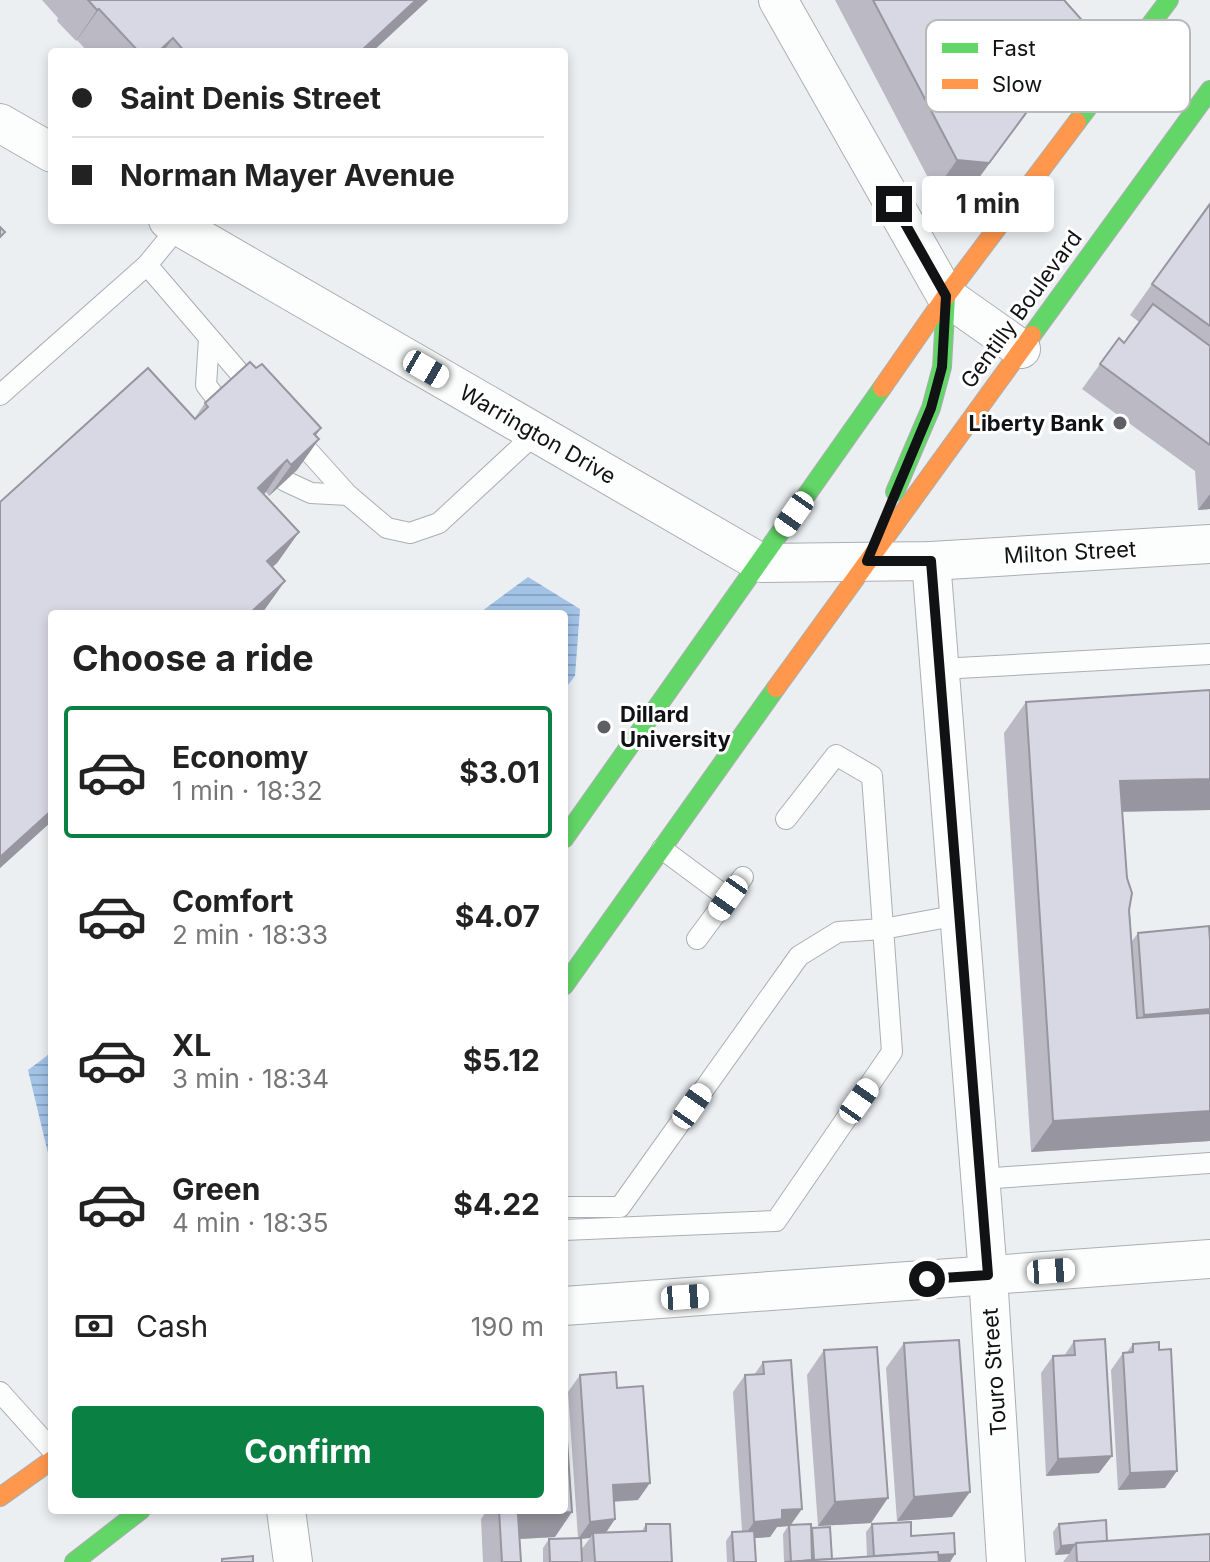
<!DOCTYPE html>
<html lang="en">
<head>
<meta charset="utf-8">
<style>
	:root { --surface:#fff; --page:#f2f2f2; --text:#222; --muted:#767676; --line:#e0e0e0; --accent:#0b8043 }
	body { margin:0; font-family:Inter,sans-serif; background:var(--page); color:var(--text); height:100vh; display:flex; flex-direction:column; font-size:30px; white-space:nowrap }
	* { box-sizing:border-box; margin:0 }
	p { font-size:26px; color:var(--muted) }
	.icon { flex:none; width:44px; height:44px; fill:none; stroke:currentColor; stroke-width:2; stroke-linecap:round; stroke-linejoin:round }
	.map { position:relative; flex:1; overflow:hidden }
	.drawer { position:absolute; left:48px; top:610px; width:520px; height:904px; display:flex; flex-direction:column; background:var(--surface); border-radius:8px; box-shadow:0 4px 12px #0003 }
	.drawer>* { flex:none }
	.banner { position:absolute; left:48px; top:48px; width:520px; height:176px; border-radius:8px; box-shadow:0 4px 12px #0003; display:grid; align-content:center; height:176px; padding:0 24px; background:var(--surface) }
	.end { position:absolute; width:36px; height:36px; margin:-18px; border:10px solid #101214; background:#fff; box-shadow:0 0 0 4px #fff }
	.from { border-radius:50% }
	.bubble { position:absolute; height:56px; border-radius:8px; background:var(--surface); box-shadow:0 4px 12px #0003; font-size:26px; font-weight:700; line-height:56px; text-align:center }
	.car { position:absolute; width:24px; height:48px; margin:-24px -12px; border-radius:10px; box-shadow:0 0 6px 2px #0007; background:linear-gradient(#fff 24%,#345 0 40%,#fff 0 76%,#345 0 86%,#fff 0) }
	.banner b { display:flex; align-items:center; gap:28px; height:76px; font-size:30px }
	.banner b+b { border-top:2px solid var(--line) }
	.banner i { width:20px; height:20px; background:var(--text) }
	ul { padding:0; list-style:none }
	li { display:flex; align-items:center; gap:24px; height:132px; margin:0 16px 12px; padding:0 8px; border:4px solid transparent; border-radius:8px }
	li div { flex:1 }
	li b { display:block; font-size:30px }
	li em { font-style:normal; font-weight:700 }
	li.on { border-color:var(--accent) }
	li>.icon { width:72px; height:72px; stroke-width:1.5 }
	h2 { padding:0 24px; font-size:36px; line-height:96px }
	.pay { display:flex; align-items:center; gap:20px; height:88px; padding:0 24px; font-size:30px }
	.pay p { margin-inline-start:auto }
	.cta { display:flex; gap:16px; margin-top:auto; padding:16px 24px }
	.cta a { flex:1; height:92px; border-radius:8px; background:var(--accent); color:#fff; font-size:32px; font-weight:700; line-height:92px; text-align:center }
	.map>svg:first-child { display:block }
</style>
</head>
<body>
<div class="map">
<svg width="1210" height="1562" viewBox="0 0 1210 1562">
	<defs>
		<pattern id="water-rules" width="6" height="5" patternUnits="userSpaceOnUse" patternTransform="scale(2)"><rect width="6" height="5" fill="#a2c2e6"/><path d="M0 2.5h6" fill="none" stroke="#8aa6c4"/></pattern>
	</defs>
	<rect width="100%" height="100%" fill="#eceff2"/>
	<!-- water -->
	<g fill="url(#water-rules)">
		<polygon points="528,577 580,609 575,676 564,690 564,614 478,614"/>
		<polygon points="52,1052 52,1154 48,1153 28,1070"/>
	</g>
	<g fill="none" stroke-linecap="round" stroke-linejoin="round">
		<defs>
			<g id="lane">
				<polyline points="147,265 256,392"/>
				<polyline points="209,339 206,385 219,402"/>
				<polyline points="0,395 147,265 179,226"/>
				<polyline points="293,434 348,495 387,528 410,533 439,523 536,433"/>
				<polyline points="285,481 311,493 348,495"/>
				<polyline points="940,669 1210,654"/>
				<polyline points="662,849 728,898"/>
				<polyline points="697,939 743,877"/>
				<polyline points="980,1179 1210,1163"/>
				<polyline points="564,1207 620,1207 799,956 838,932 883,929 959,915"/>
				<polyline points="564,1230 776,1221 892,1052 872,776 836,755 786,819"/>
				<polyline points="0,1392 52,1450"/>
			</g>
			<g id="street">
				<polyline points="778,0 946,296 1021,349"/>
				<polyline points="0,123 52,153"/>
				<polyline points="168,220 761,563 931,561 1210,544"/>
				<polyline points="931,561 988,1275 1006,1562"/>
				<polyline points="564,1306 1210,1259"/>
				<polyline points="286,1510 293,1562"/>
			</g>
			<g id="fast">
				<polyline points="1077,122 1169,0"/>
				<polyline points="1032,335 1210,90"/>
				<polyline points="895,492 931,408 942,367 946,296"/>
				<polyline points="564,839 882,388"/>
				<polyline points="564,986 776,688"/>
				<polyline points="74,1562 141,1510"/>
			</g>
			<g id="slow">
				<polyline points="882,388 946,296 1077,122"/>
				<polyline points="776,688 1032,335"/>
				<polyline points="0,1497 52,1460"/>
			</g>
		</defs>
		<!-- lane casing -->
		<use href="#lane" stroke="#acaeb1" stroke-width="22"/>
		<!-- street casing -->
		<use href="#street" stroke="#acaeb1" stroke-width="40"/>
		<!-- fast casing -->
		<use href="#fast" stroke="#acaeb1" stroke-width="20"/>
		<!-- slow casing -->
		<use href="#slow" stroke="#acaeb1" stroke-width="20"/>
		<!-- lane -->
		<use href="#lane" stroke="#fcfdfd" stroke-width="20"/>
		<!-- street -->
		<use href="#street" stroke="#fcfdfd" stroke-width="38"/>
		<!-- fast -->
		<use href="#fast" stroke="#63d668" stroke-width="18"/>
		<!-- slow -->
		<use href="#slow" stroke="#ff974d" stroke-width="18"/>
	</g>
	<!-- wall -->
	<g fill="#bab9c4" fill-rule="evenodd">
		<polygon points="42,0 428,0 372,52 88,52 77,40 76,41 57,21 58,18"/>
		<polygon points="835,0 1064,0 1089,28 967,194 935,191"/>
		<polygon points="1210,202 1210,509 1198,510 1195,471 1082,389 1119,338 1124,343 1139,322 1130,315"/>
		<polygon points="250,362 256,368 262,364 321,428 316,435 319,439 297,470 269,496 266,492 263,494 299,532 277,563 272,567 285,581 261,614 52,614 52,821 0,868 0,502 148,368 194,419 205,403"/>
		<polygon points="1210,690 1210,810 1122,812 1132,941 1138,933 1210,941 1210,1141 1031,1152 1004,733 1026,702"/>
		<polygon points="1074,1341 1099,1473 1046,1476 1041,1373 1053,1356 1064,1356"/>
		<polygon points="904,1343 952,1517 897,1521 886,1368"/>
		<polygon points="1133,1344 1165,1488 1118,1490 1111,1370 1123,1353 1127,1352"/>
		<polygon points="824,1350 871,1523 818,1526 807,1375"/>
		<polygon points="763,1362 791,1525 811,1530 812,1528 832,1559 867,1557 866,1532 872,1524 911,1536 955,1554 950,1562 784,1562 783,1534 788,1526 777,1527 770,1537 754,1538 756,1562 727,1562 726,1541 732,1532 742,1531 733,1392 745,1375 754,1375"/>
		<path d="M580 1375 617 1388 638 1500 614 1502 615 1519 606 1532 642 1531 646 1524 672 1562H543V1548L549 1539 578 1538 568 1392ZM590 1538 581 1550V1539Z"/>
		<polygon points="487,1510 564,1510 555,1537 520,1539 521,1562 483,1562 481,1519"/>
		<polygon points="1059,1524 1107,1541 1210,1562 1063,1562 1069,1554 1055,1555 1053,1532"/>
	</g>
	<!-- shaded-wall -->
	<g fill="#9796a0">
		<polygon points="416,0 428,0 372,52 360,52"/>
		<polygon points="99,9 77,40 76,41 97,10"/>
		<polygon points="1089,28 967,194 935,191 957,160"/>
		<polygon points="173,38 163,52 158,52"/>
		<polygon points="321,428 302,454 319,439 297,470 269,496 314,434"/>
		<polygon points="287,460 266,492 236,519 258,488"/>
		<polygon points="1210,494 1210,509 1198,510"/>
		<polygon points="299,532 277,563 245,592 267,561"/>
		<polygon points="285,581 263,612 261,614 249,614"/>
		<polygon points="1210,779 1210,810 1098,812 1120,781"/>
		<polygon points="52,810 52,821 0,868 0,857"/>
		<polygon points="1210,1009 1210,1017 1132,1032 1144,1015"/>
		<polygon points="1210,1111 1210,1141 1031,1152 1053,1121"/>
		<polygon points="1112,1456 1099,1473 1046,1476 1058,1459"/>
		<polygon points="1177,1471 1165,1488 1118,1490 1130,1473"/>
		<polygon points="650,1483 638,1500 601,1502 613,1485"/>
		<polygon points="970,1492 952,1517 897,1521 914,1497"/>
		<polygon points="888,1498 871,1523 818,1526 835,1502"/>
		<polygon points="802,1509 790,1526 777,1527 770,1537 742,1539 754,1522 782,1510"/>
		<polygon points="572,1512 555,1537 501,1540 518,1515"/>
		<polygon points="615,1519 603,1537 593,1533 590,1538 578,1539 590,1522"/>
		<polygon points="1075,1545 1069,1554 1055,1555 1061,1546"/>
		<polygon points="955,1554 950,1562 871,1562 874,1559"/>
	</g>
	<!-- building -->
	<g fill="#d8d7e4" stroke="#9796a0" stroke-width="2">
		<polygon points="88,0 416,0 360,52 185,52 173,38 158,52 139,52 99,9 97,10"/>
		<polygon points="873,0 1064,0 1089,28 989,163 957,160"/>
		<polygon points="1210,204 1210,326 1152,284"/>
		<polygon points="0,227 5,232 0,237"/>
		<polygon points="1153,304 1210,346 1210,445 1100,364 1119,338 1124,343"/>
		<polygon points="250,362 256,368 262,364 321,428 314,434 319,439 291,465 287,460 258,488 299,532 267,561 285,581 249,614 52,614 52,810 0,857 0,502 148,368 195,419 208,407 205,403"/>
		<polygon points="1210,690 1210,779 1120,781 1127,878 1132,893 1129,910 1137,1018 1210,1013 1210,1111 1053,1121 1026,702"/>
		<polygon points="1209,926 1210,941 1210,1009 1144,1015 1138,933"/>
		<polygon points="1105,1339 1112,1456 1058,1459 1053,1356 1075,1355 1074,1341"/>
		<polygon points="959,1340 970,1492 914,1497 904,1343"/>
		<polygon points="1159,1342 1159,1350 1171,1349 1177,1471 1130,1473 1123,1353 1133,1352 1133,1344"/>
		<polygon points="877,1347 888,1498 835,1502 824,1350"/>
		<polygon points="791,1360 802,1509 782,1510 782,1519 754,1522 745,1375 764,1374 763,1362"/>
		<polygon points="616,1372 617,1388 643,1386 650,1483 613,1485 615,1519 590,1522 580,1375"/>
		<polygon points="564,1397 572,1512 518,1515 521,1562 502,1562 499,1510 564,1510"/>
		<polygon points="1106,1520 1107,1541 1061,1546 1059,1524"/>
		<polygon points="911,1522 911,1536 954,1533 955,1554 938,1555 938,1552 874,1556 872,1524"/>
		<polygon points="646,1524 670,1524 672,1562 595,1562 593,1533 646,1531"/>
		<polygon points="811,1524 812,1560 791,1562 789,1525"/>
		<polygon points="830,1527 832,1559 814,1560 812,1528"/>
		<polygon points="754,1531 756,1562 734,1562 732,1532"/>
		<polygon points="1210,1534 1210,1562 1077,1562 1076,1543"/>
		<polygon points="581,1538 582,1562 550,1562 549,1539"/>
		<polygon points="938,1552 939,1562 785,1562"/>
		<polygon points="253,1556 253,1562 222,1562 222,1559"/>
	</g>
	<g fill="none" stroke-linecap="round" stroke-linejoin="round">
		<!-- route -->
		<polyline stroke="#101214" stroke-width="10" points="894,204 946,296 942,367 931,408 867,561 931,561 988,1275 927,1279"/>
	</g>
	<!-- markers -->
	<g fill="#5d5f62" stroke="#fff" stroke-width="3">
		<circle cx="1120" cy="423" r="8"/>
		<circle cx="604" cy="727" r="8"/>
	</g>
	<g text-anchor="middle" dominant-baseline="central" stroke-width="6" stroke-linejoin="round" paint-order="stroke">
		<!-- street labels -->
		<g font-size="22" fill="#101214" stroke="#fff">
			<text transform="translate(1021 309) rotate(-54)">Gentilly Boulevard</text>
			<text transform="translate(538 434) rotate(30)">Warrington Drive</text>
			<text transform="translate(1070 552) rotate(-3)">Milton Street</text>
			<text transform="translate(994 1372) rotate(-94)">Touro Street</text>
		</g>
		<!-- poi labels -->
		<g font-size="22" font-weight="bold" fill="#101214" stroke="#fff" text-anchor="end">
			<text x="1104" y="423">Liberty Bank</text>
			<text x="620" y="714" text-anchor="start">Dillard<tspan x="620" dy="25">University</tspan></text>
		</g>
	</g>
	<!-- legend -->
	<rect x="926" y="20" width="264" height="92" rx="12" fill="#fff" stroke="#b7b8b8" stroke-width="2"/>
	<rect x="942" y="43" width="36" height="10" fill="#63d668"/>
	<rect x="942" y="79" width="36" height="10" fill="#ff974d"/>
	<g font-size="22" fill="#101214">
		<text x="992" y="56">Fast</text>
		<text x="992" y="92">Slow</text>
	</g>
</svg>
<i class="end from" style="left:927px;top:1279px"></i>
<i class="end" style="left:894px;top:204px"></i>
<div class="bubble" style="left:922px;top:176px;width:132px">1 min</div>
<i class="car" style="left:426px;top:369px;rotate:120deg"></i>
<i class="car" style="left:794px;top:514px;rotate:215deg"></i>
<i class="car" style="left:728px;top:898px;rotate:215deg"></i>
<i class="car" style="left:859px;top:1101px;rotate:35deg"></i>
<i class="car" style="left:692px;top:1106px;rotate:35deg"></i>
<i class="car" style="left:1051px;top:1271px;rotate:86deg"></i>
<i class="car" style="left:685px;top:1297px;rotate:86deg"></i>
<div class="banner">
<b><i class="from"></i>Saint Denis Street</b>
<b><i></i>Norman Mayer Avenue</b>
</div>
<section class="drawer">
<h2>Choose a ride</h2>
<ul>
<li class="on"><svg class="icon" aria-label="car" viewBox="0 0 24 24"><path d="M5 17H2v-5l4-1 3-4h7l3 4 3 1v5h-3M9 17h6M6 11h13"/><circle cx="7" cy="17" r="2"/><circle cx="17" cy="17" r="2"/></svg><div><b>Economy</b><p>1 min · 18:32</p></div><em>$3.01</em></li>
<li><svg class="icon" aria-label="car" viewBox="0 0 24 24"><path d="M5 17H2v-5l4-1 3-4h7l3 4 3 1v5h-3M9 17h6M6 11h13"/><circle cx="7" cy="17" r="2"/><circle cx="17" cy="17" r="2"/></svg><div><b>Comfort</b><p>2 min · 18:33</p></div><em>$4.07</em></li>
<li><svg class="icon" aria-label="car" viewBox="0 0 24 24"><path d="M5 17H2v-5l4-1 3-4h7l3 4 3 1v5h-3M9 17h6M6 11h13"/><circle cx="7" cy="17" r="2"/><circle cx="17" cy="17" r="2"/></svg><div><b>XL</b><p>3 min · 18:34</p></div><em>$5.12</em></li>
<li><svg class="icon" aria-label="car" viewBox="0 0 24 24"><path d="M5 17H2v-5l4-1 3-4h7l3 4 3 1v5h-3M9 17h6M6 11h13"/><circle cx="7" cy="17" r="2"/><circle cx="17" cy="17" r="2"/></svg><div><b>Green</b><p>4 min · 18:35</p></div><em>$4.22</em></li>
</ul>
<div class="pay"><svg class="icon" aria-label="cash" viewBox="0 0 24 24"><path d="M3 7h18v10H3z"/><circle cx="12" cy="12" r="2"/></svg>Cash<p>190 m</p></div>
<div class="cta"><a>Confirm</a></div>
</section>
</div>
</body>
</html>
